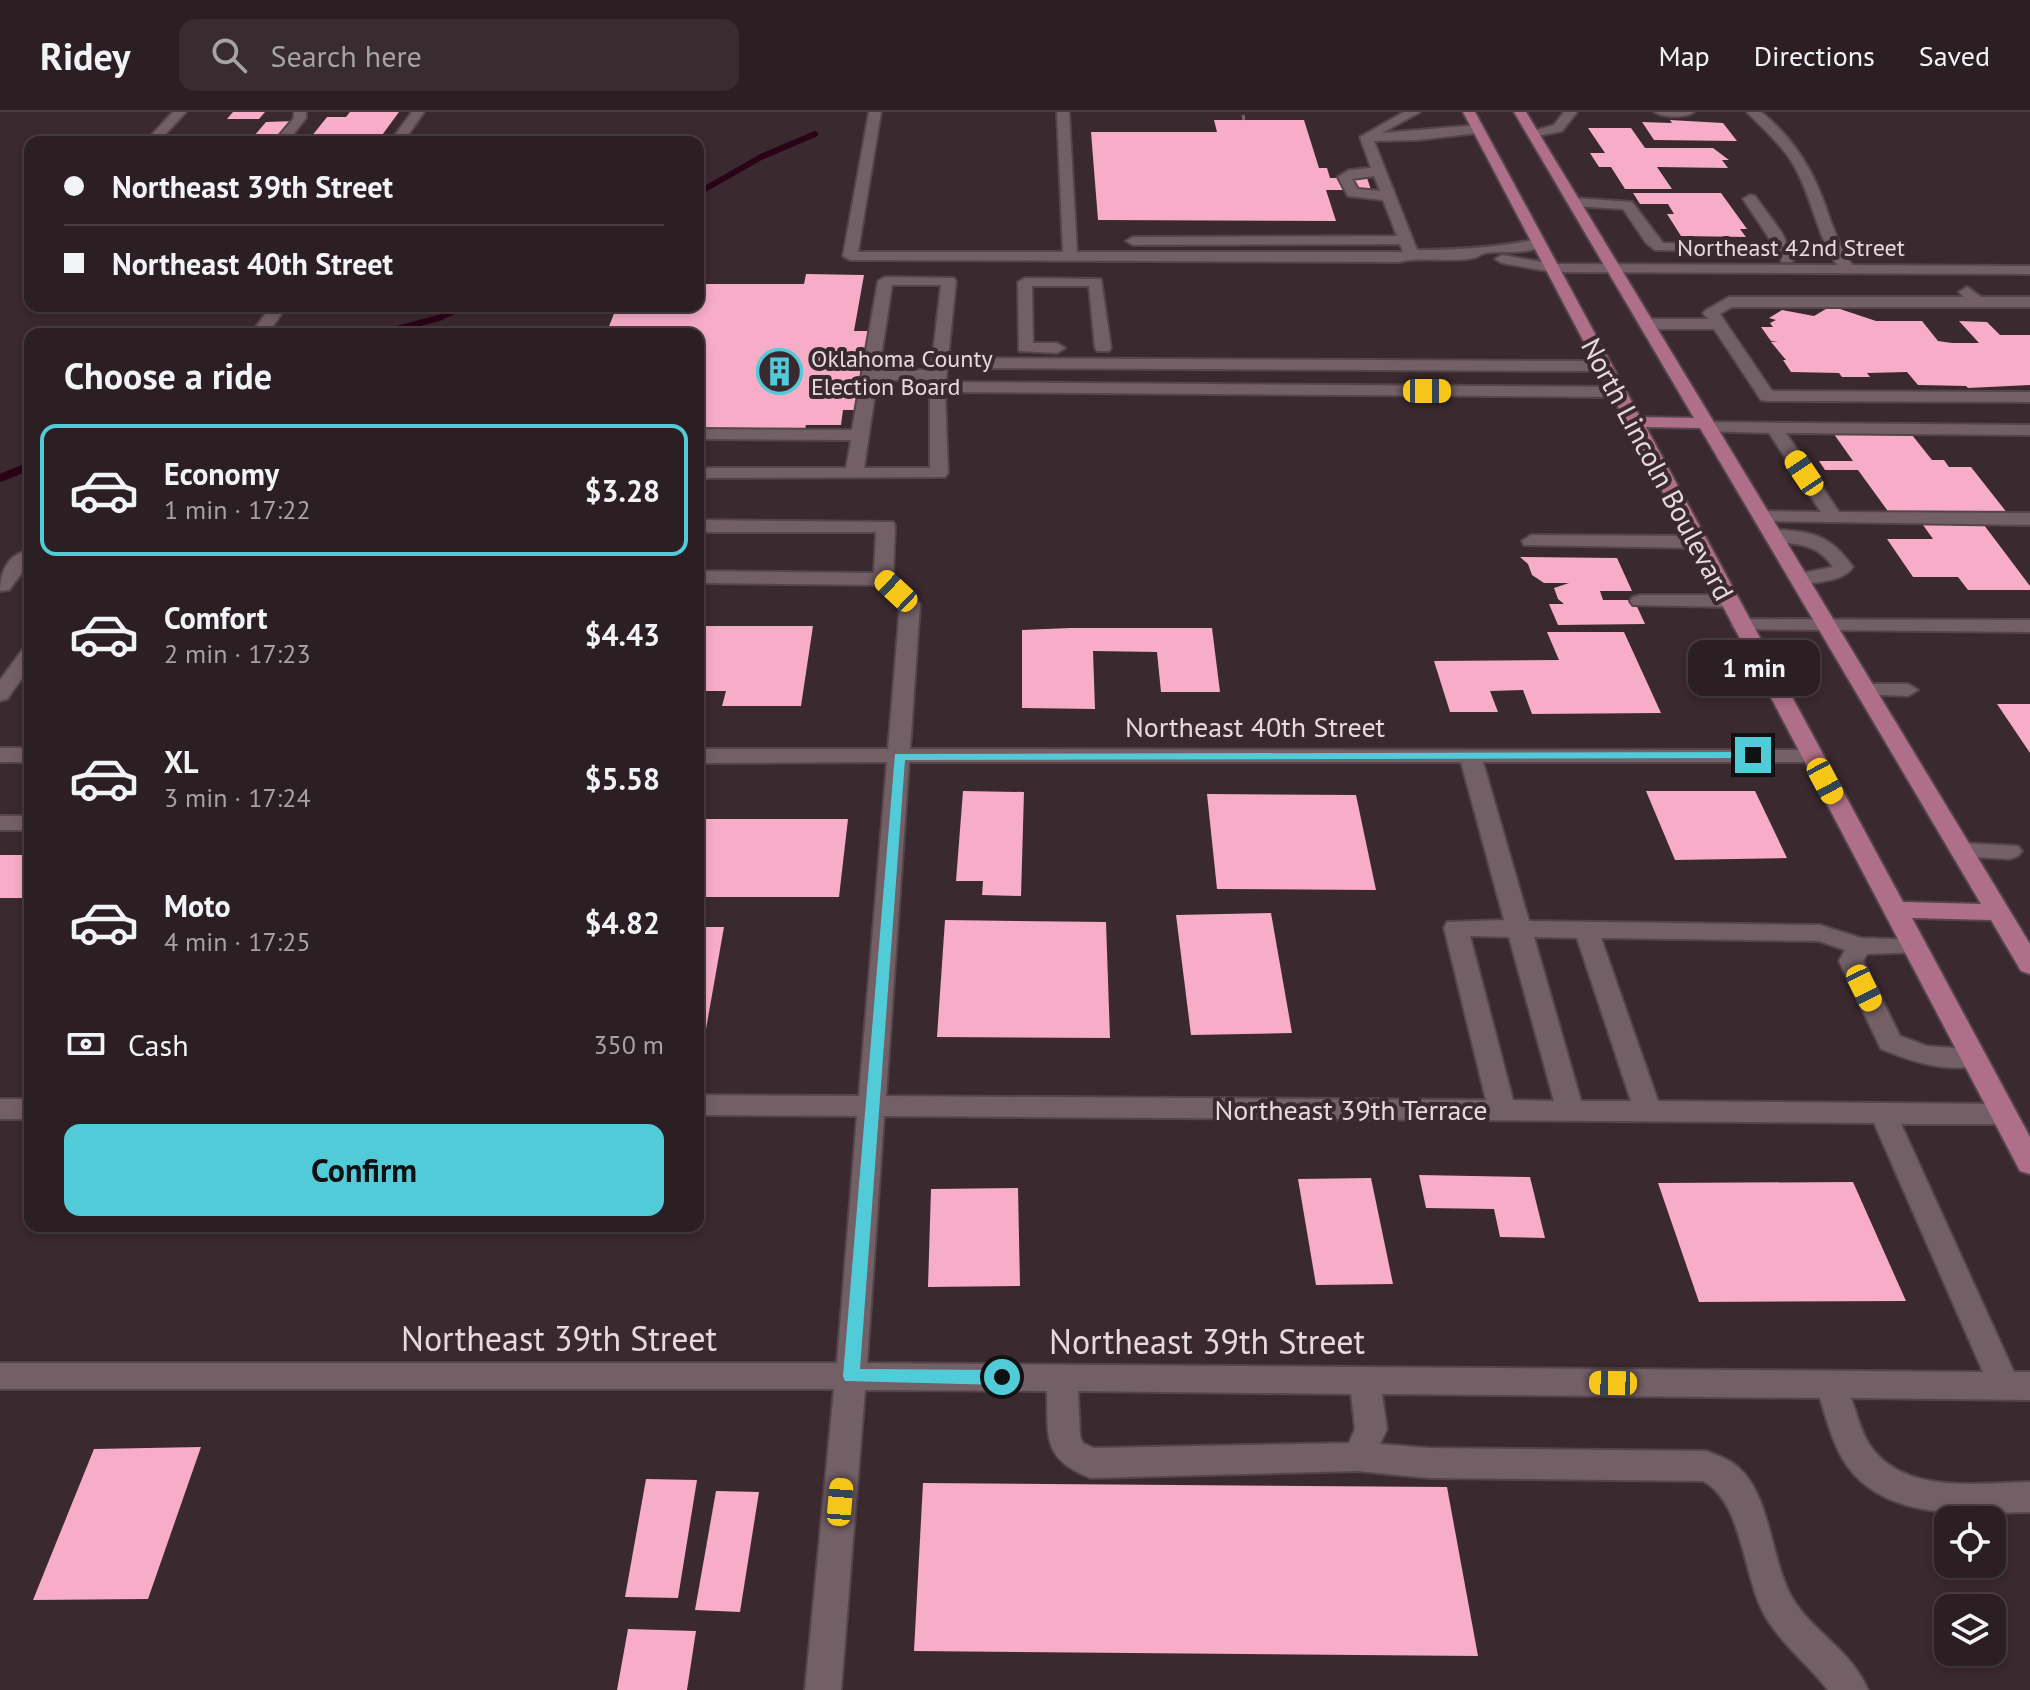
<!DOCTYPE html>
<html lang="en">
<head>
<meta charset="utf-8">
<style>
	:root { --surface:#2c1f23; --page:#382c30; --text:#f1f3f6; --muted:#a6a2a6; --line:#483d41; --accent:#52cbd9 }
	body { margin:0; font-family:"PT Sans",sans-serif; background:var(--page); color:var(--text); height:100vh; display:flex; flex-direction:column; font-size:30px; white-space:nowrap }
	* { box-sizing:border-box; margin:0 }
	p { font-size:26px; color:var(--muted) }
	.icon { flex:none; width:44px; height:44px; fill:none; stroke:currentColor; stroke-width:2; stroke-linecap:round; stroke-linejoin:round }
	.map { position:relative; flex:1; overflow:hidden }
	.drawer { position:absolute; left:24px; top:216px; width:680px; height:904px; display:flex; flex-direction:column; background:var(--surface); border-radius:16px; box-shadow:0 4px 12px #0003,0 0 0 2px var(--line) }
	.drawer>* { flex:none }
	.hud { position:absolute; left:24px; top:24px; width:680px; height:176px; border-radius:16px; box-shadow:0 4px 12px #0003,0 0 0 2px var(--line); display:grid; align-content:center; height:176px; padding:0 40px; background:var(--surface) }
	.controls { position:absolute; left:1934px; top:1394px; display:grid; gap:16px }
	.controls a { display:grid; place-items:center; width:72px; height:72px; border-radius:16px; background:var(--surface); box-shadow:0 4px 12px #0003,0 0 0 2px var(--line); font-size:40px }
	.end { position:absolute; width:36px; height:36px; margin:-18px; border:10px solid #52cbd9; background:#111; box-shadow:0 0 0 4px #111 }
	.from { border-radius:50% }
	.bubble { position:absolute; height:56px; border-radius:16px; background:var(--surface); box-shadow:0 4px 12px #0003,0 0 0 2px var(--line); font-size:26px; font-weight:800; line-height:56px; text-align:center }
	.car { position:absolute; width:24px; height:48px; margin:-24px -12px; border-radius:10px; box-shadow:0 0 6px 2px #0007; background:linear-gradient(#f5c518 24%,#345 0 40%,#f5c518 0 76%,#345 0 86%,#f5c518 0) }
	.hud b { display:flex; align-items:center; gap:28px; height:76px; font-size:30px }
	.hud b+b { border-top:2px solid var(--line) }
	.hud i { width:20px; height:20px; background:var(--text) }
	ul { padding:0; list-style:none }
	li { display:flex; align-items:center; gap:24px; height:132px; margin:0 16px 12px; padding:0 24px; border:4px solid transparent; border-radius:16px }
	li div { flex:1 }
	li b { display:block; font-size:30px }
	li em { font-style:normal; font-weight:800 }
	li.active { border-color:var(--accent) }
	li>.icon { width:72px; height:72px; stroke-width:1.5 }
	h2 { padding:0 40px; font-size:36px; line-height:96px }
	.pay { display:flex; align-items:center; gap:20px; height:88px; padding:0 40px; font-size:30px }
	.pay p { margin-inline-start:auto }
	.cta { display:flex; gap:16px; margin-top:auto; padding:16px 40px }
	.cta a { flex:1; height:92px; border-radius:16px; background:var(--accent); color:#111; font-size:32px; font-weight:800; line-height:92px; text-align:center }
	header { display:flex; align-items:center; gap:48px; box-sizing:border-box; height:112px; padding:0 40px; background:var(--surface); border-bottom:2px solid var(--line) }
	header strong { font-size:38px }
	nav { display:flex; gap:44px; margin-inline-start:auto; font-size:28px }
	.search { width:560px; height:72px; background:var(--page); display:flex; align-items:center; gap:20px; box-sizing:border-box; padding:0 28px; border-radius:16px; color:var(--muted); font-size:30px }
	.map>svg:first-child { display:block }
</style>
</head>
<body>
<header>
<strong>Ridey</strong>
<div class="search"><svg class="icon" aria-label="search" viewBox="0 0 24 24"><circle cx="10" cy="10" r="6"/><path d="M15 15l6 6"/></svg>Search here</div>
<nav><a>Map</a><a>Directions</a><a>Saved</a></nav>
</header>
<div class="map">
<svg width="2030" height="1578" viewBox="0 0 2030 1578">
	<rect width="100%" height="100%" fill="#3a292f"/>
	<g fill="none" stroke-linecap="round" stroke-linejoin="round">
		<!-- stream-far1 -->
		<g stroke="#2b0316" stroke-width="6">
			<polyline points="698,81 761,45 815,22"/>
			<polyline points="378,222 439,206 465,194"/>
		</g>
		<!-- stream -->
		<polyline stroke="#2b0316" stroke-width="8" points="0,366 30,354"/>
	</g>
	<!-- building -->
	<g fill="#f7acc8">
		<polygon points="233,0 265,0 259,7 227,7"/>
		<polygon points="350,0 399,0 377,30 307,30 327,5 346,5"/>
		<polygon points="1214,8 1304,8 1319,56 1327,56 1330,66 1367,66 1371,78 1326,78 1336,109 1098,108 1091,20 1217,20"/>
		<polygon points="1670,8 1723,11 1737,29 1654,28 1642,10 1672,11"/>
		<polygon points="295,9 278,30 249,30 266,10"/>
		<polygon points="1588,16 1631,16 1645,36 1713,36 1729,48 1722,48 1728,56 1657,55 1672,77 1625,77 1611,55 1599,55 1590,41 1605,41"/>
		<polygon points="1633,81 1721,81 1747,117 1740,117 1746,125 1681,124 1667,102 1674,102 1668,92 1640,92"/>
		<polygon points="806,162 864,163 854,219 868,219 856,298 843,298 841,313 806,313 805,317 698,317 698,222 606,222 617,194 698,194 698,172 804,172"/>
		<polygon points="1831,194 1876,209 1922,209 1938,229 1952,231 1979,231 1959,209 1987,210 2000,223 2030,223 2030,273 1968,276 1966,274 1918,273 1907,260 1867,261 1870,265 1842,265 1839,261 1791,260 1783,248 1786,248 1771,230 1778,230 1771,229 1761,215 1773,215 1770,211 1776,208 1769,206 1782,198 1814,204"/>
		<polygon points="1831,318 1908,318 1932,348 1944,348 1949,355 1971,355 2008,402 1890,402 1858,358 1825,358 1819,349 1853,349"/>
		<polygon points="1923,413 1984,413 2030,474 2030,478 1968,478 1958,465 1913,465 1887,427 1933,427"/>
		<polygon points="1520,445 1617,446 1632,479 1600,479 1603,488 1634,488 1645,512 1558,513 1549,492 1564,492 1558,487 1554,476 1569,471 1544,471 1532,463 1528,452"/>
		<polygon points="698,514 813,514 801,594 722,594 726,579 698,579"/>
		<polygon points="1070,516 1212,516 1220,580 1161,580 1157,540 1093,539 1095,597 1022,596 1022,518"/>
		<polygon points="1547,520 1624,520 1661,601 1532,602 1523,578 1490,579 1498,600 1450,600 1434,549 1559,548"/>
		<polygon points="1997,592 2030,592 2030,641"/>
		<polygon points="963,679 1024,680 1021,784 982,783 983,769 956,769"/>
		<polygon points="1646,679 1755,679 1787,746 1675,748"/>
		<polygon points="1207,682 1356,683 1376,778 1217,777"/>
		<polygon points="698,707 848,707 839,785 698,785"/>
		<rect x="0" y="743" width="30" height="43"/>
		<polygon points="1271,801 1292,921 1191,923 1176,803"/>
		<polygon points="945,808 1106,810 1110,926 937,925"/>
		<polygon points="698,815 724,815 703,934 698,934"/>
		<polygon points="1419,1063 1530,1065 1545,1126 1500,1125 1494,1097 1426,1096"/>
		<polygon points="1371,1066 1393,1172 1316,1173 1298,1067"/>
		<polygon points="1853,1070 1906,1189 1699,1190 1658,1071"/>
		<polygon points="1018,1076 1020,1174 928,1175 931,1077"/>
		<polygon points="201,1335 148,1487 33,1488 94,1337"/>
		<polygon points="646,1367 697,1368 678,1486 625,1485"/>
		<polygon points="923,1371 1447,1375 1478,1544 914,1539"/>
		<polygon points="716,1379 759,1380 740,1500 695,1498"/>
		<polygon points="628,1517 696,1519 687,1578 617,1578"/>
	</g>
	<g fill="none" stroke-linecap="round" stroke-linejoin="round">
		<defs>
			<g id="minor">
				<polygon points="173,0 186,0 158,30 145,30"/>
				<polygon points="294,0 306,0 306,6 287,30 274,30 294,6"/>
				<polygon points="412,0 424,0 403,30 390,30"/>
				<path d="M869 0H881L858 140H1063L1057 0H1069L1077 140H1403L1400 132 1133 133 1126 129 1133 125 1397 124 1383 88 1348 84 1338 65 1349 58 1371 56 1360 25 1404 0H1420L1382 21 1478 13 1484 17 1478 21 1417 28 1374 29 1417 138C1458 138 1498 135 1539 127L1546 131C1530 144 1505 138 1485 141 1481 142 1478 145 1474 146 1450 151 1424 144 1399 150L850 148 843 144ZM1374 64 1380 79 1358 77 1352 67Z"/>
				<polygon points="1564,0 1577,0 1562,19 1533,25 1527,21 1554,13"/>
				<path d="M1655 0H1694C1686 6 1663 6 1655 0Z"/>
				<path d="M1747 0H1761C1789 22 1809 51 1822 85 1831 108 1837 132 1852 153L2030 154V162L1552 160 1502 151 1495 147 1502 143 1553 152 1837 153C1818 125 1813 91 1798 61 1786 36 1766 20 1747 0Z"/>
				<polygon points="1750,83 1755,84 1782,121 1794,147 1792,150 1782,150 1777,140 1655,138 1646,131 1623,97 1574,94 1567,90 1574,86 1632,90 1663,131 1773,132 1743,87"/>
				<path d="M885 165 954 166 956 169 948 246 1603 249 1611 254 1603 259 947 256 946 270 1617 275 1625 280 1617 285 945 280 948 361 945 365 698 366V356H846L851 328 698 327V317L852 318 878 169ZM892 173H941L931 258H879ZM877 268H930V356H864Z"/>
				<polygon points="1025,166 1101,167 1111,236 1109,239 1097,239 1095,236 1089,174 1032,174 1033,231 1057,231 1065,236 1057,241 1019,239 1018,170"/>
				<polygon points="1967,175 1981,185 2030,185 2030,195 1732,195 1720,202 1772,279 2030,280 2030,290 1767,289 1761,288 1714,217 1648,217 1640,212 1648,207 1708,207 1703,201 1706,198 1729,185 1964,185 1959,180"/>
				<polygon points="271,194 287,194 267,222 251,222"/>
				<polygon points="1709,310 2030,313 2030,323 1786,321 1839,400 2030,401 2030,413 1756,409 1753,405 1762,399 1821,400 1769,321 1703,319 1700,315 1703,311"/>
				<path d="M698 408 893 410 895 414 893 466 920 492 910 637 1820 638 1823 643 1812 650H1483L1529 809 1820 813 1861 826 1922 828 1925 834 1922 840 1867 842 1863 849 1900 924 1927 934 1982 938 1986 945 1982 952C1948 962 1913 950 1881 937L1839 849 1845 838 1819 829 1601 826 1658 989 2003 992 2013 995 2017 1002 2013 1009 2003 1012H1901L2014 1260H2030V1288L1851 1286C1857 1301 1860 1318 1869 1332 1902 1383 1978 1371 2030 1370V1400C1970 1401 1889 1410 1848 1355 1834 1336 1827 1309 1820 1286L1382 1282 1387 1317 1380 1332 1428 1336 1706 1339C1717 1343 1731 1348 1739 1356 1770 1384 1771 1446 1790 1482 1809 1518 1851 1537 1868 1578H1828C1806 1550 1776 1528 1761 1496 1743 1458 1741 1389 1703 1369L1428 1366 1358 1359 1091 1366C1042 1347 1048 1325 1047 1279L865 1278 841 1578H805L834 1277H0V1251H837L857 1004 698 1003V983L859 984 887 650 698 651V637H888L900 493 878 473 698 471V459L874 461 876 420H698ZM909 650H1461L1504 808 1447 810 1444 816 1486 988 886 984ZM1470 824 1509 825 1554 989 1513 988ZM1534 825 1577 826 1631 989H1581ZM884 1004 1874 1011 1983 1260 867 1251ZM1078 1279 1351 1282 1355 1317 1349 1331 1094 1336 1083 1331 1080 1324Z"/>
				<path d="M1773 417C1812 420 1829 421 1853 455 1844 470 1815 470 1799 473L1792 471 1789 467 1792 463 1833 455C1815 428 1794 434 1766 427L1764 423 1766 419Z"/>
				<polygon points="1531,423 1697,424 1706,430 1697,436 1524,433 1522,429"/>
				<path d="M23 440 30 442V450L9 478 0 479C0 464 6 445 23 440Z"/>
				<polygon points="1640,483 1729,483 1739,489 1729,495 1633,493 1630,489 1633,485"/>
				<polygon points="1742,507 2030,508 2030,520 1735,517 1732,513 1735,509"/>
				<polygon points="30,535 30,555 7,587 0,589 0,568 23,537"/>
				<polygon points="1865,572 1908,572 1918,578 1908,584 1858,582 1855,578 1858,574"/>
				<rect x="0" y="636" width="30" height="14"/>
				<rect x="0" y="704" width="30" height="14"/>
				<polygon points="1962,731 2018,734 2022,739 2018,744 2010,747 1954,744 1950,739 1954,734"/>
				<rect x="0" y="987" width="30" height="20"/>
			</g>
			<path id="major" d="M1463 0H1475L1640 305 1694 306 1514 0H1526L2030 832V862L2021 859 1991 808 1912 806 2030 1025V1062L2020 1059ZM1646 315 1700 316 1981 792 1903 790Z"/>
		</defs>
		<!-- minor casing -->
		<use href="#minor" stroke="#53454a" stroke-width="4"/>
		<!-- major casing -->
		<use href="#major" stroke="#53454a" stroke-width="4"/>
		<!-- path -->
		<polyline stroke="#78696e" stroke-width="3" stroke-dasharray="5 2" stroke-linecap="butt" points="1243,3 1244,8"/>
		<!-- minor -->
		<use href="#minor" fill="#735f66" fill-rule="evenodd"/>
		<!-- major -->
		<use href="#major" fill="#b06f88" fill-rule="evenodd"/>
	</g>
	<!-- route -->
	<polygon fill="#52cbd9" points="1753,640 1757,641 1757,646 905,648 860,1257 1002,1258 1010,1265 1002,1273 845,1269 843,1264 895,642"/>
	<!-- icons -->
	<defs>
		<symbol id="building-ring" viewBox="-11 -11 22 22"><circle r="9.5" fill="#3a292f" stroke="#52cbd9" stroke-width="1.5"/><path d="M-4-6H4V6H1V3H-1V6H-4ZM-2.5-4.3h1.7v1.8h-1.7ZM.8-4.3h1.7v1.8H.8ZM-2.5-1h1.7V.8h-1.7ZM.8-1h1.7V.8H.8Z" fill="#52cbd9"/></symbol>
	</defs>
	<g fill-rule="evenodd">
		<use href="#building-ring" x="754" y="234" width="51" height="51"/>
	</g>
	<g text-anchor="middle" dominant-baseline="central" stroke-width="8" stroke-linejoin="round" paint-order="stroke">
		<!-- far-street labels -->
		<g font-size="24" fill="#e5dadd" stroke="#3a292f">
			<text x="1791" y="135">Northeast 42nd Street</text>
		</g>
		<!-- far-poi labels -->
		<g font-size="24" fill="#e5dadd" stroke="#3a292f" text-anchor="start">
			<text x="811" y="246">Oklahoma County<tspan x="811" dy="28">Election Board</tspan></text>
		</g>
		<!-- street labels -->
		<g font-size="28" fill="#e5dadd" stroke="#3a292f">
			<text transform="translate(1658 357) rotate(62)">North Lincoln Boulevard</text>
			<text x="1255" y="614">Northeast 40th Street</text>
			<text x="1351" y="997">Northeast 39th Terrace</text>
		</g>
		<!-- near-street labels -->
		<g font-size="34" fill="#e5dadd" stroke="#3a292f">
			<text x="559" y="1226">Northeast 39th Street</text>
			<text x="1207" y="1229">Northeast 39th Street</text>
		</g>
	</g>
</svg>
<div class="controls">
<a><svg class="icon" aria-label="locate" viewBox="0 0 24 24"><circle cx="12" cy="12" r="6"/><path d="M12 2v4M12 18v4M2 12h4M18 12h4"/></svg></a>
<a><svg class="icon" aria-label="layers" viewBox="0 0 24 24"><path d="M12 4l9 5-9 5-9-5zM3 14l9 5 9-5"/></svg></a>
</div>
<i class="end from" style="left:1002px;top:1265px"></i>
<i class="end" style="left:1753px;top:643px"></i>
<div class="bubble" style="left:1688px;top:528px;width:132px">1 min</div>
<i class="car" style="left:1427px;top:279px;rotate:90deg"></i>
<i class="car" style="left:1804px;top:361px;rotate:326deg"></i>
<i class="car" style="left:896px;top:479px;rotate:313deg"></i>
<i class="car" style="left:1825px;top:669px;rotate:152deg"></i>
<i class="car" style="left:1864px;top:876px;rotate:154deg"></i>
<i class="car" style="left:1613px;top:1271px;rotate:271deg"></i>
<i class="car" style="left:840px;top:1390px;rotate:5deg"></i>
<div class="hud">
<b><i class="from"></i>Northeast 39th Street</b>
<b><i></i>Northeast 40th Street</b>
</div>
<section class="drawer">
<h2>Choose a ride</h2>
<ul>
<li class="active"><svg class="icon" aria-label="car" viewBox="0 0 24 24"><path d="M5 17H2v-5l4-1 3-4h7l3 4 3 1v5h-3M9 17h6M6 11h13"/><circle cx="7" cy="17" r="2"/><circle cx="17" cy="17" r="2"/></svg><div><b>Economy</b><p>1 min · 17:22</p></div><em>$3.28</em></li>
<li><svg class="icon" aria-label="car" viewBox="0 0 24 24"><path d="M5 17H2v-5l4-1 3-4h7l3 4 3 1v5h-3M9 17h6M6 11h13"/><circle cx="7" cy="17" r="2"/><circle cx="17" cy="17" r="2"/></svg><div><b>Comfort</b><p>2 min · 17:23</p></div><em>$4.43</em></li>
<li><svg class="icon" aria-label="car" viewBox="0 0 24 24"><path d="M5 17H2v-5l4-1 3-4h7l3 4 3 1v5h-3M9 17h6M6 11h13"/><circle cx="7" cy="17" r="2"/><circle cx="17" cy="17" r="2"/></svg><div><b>XL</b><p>3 min · 17:24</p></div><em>$5.58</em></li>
<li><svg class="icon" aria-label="car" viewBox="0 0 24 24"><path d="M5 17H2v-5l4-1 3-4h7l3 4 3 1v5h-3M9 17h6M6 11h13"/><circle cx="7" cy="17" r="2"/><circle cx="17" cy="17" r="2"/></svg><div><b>Moto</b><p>4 min · 17:25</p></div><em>$4.82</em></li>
</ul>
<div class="pay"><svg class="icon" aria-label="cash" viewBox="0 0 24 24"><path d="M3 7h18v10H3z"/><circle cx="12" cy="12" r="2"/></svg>Cash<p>350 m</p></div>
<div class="cta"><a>Confirm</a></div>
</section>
</div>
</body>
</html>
